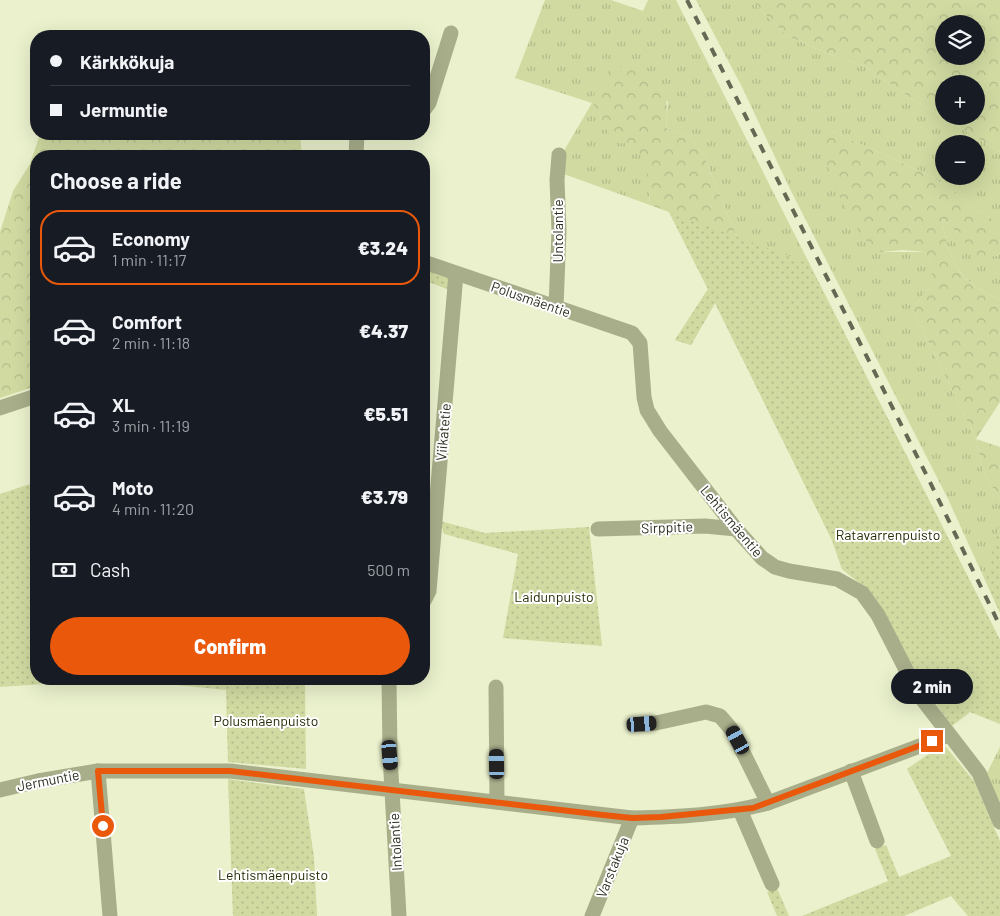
<!DOCTYPE html>
<html lang="en">
<head>
<meta charset="utf-8">
<style>
	:root { --surface:#171b24; --page:#242831; --text:#f1f3f6; --muted:#9ea1a6; --line:#363941; --accent:#ea580c }
	body { margin:0; font-family:Barlow,sans-serif; background:var(--page); color:var(--text); height:100vh; display:flex; flex-direction:column; font-size:19px; white-space:nowrap }
	* { box-sizing:border-box; margin:0 }
	p { font-size:16px; color:var(--muted) }
	.icon { flex:none; width:28px; height:28px; fill:none; stroke:currentColor; stroke-width:2; stroke-linecap:round; stroke-linejoin:round }
	.map { position:relative; flex:1; overflow:hidden }
	.panel { position:absolute; left:30px; top:150px; width:400px; height:535px; display:flex; flex-direction:column; background:var(--surface); border-radius:20px; box-shadow:0 5px 20px #0002 }
	.panel>* { flex:none }
	.guide { position:absolute; left:30px; top:30px; width:400px; height:110px; border-radius:20px; box-shadow:0 5px 20px #0002; display:grid; align-content:center; height:110px; padding:0 20px; background:var(--surface) }
	.buttons { position:absolute; left:935px; top:15px; display:grid; gap:10px }
	.buttons a { display:grid; place-items:center; width:50px; height:50px; border-radius:50%; background:var(--surface); box-shadow:0 5px 20px #0002; font-size:25px }
	.end { position:absolute; width:22px; height:22px; margin:-11px; border:6px solid #ea580c; background:#fff; box-shadow:0 0 0 2px #fff }
	.from { border-radius:50% }
	.bubble { position:absolute; height:35px; border-radius:18px; background:var(--surface); box-shadow:0 5px 20px #0002; font-size:16px; font-weight:800; line-height:35px; text-align:center }
	.car { position:absolute; width:15px; height:30px; margin:-15px -8px; border-radius:6px; box-shadow:0 0 4px 1px #0007; background:linear-gradient(#222 24%,#8ab4d8 0 40%,#222 0 76%,#8ab4d8 0 86%,#222 0) }
	.guide b { display:flex; align-items:center; gap:18px; height:48px; font-size:19px }
	.guide b+b { border-top:1px solid var(--line) }
	.guide i { width:12px; height:12px; background:var(--text) }
	ul { padding:0; list-style:none }
	li { display:flex; align-items:center; gap:15px; height:75px; margin:0 10px 8px; padding:0 10px; border:2px solid transparent; border-radius:20px }
	li div { flex:1 }
	li b { display:block; font-size:19px }
	li em { font-style:normal; font-weight:800 }
	li.selected { border-color:var(--accent) }
	li>.icon { width:45px; height:45px; stroke-width:1.5 }
	h2 { padding:0 20px; font-size:22px; line-height:60px }
	.pay { display:flex; align-items:center; gap:12px; height:55px; padding:0 20px; font-size:19px }
	.pay p { margin-inline-start:auto }
	.primary-button { display:flex; gap:10px; margin-top:auto; padding:10px 20px }
	.primary-button a { flex:1; height:58px; border-radius:30px; background:var(--accent); color:#fff; font-size:20px; font-weight:800; line-height:58px; text-align:center }
	.map>svg:first-child { display:block }
</style>
</head>
<body>
<div class="map">
<svg width="1000" height="916" viewBox="0 0 1000 916">
	<defs>
		<pattern id="grass-tufts" width="24" height="20" patternUnits="userSpaceOnUse" patternTransform="scale(1.25)"><rect width="24" height="20" fill="#d0daa1"/><path d="M3 7l-1-3M5 7V3M7 7l1-3M15 17l-1-3M17 17v-4M19 17l1-3" fill="none" stroke="#b3bb8a"/></pattern>
		<pattern id="forest-crowns" width="20" height="18" patternUnits="userSpaceOnUse" patternTransform="scale(1.25)"><rect width="20" height="18" fill="#d0daa1"/><path d="M2 6a3 3 0 1 1 6 0M12 15a3 3 0 1 1 6 0" fill="none" stroke="#b3bb8a"/></pattern>
		<pattern id="park-dots" width="8" height="8" patternUnits="userSpaceOnUse" patternTransform="scale(1.25)"><rect width="8" height="8" fill="#d0daa1"/><path d="M2 2h.1M6 6h.1" fill="none" stroke="#b3bb8a" stroke-width="1.8" stroke-linecap="round"/></pattern>
	</defs>
	<rect width="100%" height="100%" fill="#eaf1cc"/>
	<!-- grass -->
	<g fill="url(#grass-tufts)" fill-rule="evenodd">
		<path d="M545 0H611L643 11 648 0H676L1000 640V724L737 237 702 151 686 135 666 130 668 101 599 111 604 126C613 131 627 136 635 144 650 159 649 185 650 205L561 173 565 149 592 103 515 78Z"/>
		<path d="M696 0H753L759 8 786 35 821 51 864 66 911 98 1000 152V223L976 210 933 177 827 129 881 252H925L932 269V286L921 297 913 311 976 439 983 470 1000 500V613L948 499 790 189 742 87ZM944 144H976V176H944Z"/>
		<path d="M942 219 962 236 997 256 1000 253V300C958 281 949 262 942 219Z"/>
		<polygon points="1000,747 1000,807 986,775"/>
	</g>
	<!-- forest -->
	<g fill="url(#forest-crowns)" fill-rule="evenodd">
		<path d="M753 0H1000V152L911 98 864 66 821 51 786 35 759 8ZM944 24H976V56H944ZM944 84H976V116H944Z"/>
		<path d="M641 65C669 89 668 95 666 130L686 135 702 151 737 237 767 273 896 633 882 608 867 589 842 569 832 540 715 303 691 345 675 340 708 289 669 212 650 205C649 182 647 164 635 144L615 143 604 126 599 111 592 103 596 89 610 68Z"/>
		<path d="M827 129 933 177 976 210 1000 223V253L997 256 977 259 959 234 942 219C949 263 959 282 1000 300V402L976 439 1000 447V500L983 470 976 439 913 311 921 297 932 286V269L925 252 903 250 881 252C875 247 867 242 863 237 846 215 824 165 820 137Z"/>
		<polygon points="40,134 300,134 302,156 36,156 36,386 0,398 0,232 13,191 30,164"/>
	</g>
	<!-- park -->
	<g fill="url(#park-dots)">
		<polygon points="669,212 808,263 1000,640 1000,724 970,712 952,726 922,684 882,608 867,589 842,569 832,540 715,303 691,345 675,340 708,289"/>
		<polygon points="424,262 456,274 454,292 424,280"/>
		<polygon points="36,482 36,679 305,679 306,769 228,762 226,690 115,679 0,687 0,494"/>
		<polygon points="1000,518 1000,613 986,581"/>
		<polygon points="440,521 485,533 589,527 602,646 503,638 518,554 444,534"/>
		<polygon points="946,747 974,781 1000,841 1000,916 968,916 951,896 904,916 802,916 888,881 875,849 886,845 899,877 951,856 907,769 937,748"/>
		<polygon points="228,779 304,789 314,857 317,916 233,916"/>
		<polygon points="777,888 789,916 777,916 767,892"/>
	</g>
	<g fill="none" stroke-linecap="round" stroke-linejoin="round">
		<!-- minor -->
		<g stroke="#a8ae8a" stroke-width="15">
			<polyline points="424,110 429,103 451,33"/>
			<polyline points="356,156 357,134"/>
			<polyline points="424,262 632,333 640,343 644,397 647,410 660,431 736,529 762,558 775,567 789,571 837,579 862,593 878,615 919,695 979,773 1000,822"/>
			<polyline points="556,307 559,231 557,180 559,155"/>
			<polyline points="0,408 36,396"/>
			<polyline points="598,529 705,526 736,529"/>
			<polyline points="424,601 429,591 456,274"/>
			<polyline points="389,679 390,755 399,916"/>
			<polyline points="496,687 497,802"/>
			<polyline points="642,724 656,723 706,712 720,716 732,730 768,803"/>
			<polyline points="98,771 110,916"/>
			<polyline points="851,771 877,841"/>
			<path d="M0 790 38 781 98 771H230L632 818C677 817 724 815 768 803L949 735"/>
			<polyline points="740,810 772,884"/>
			<polyline points="592,916 632,818"/>
		</g>
		<!-- rail -->
		<polyline stroke="#656954" stroke-width="4" stroke-dasharray="9 9" stroke-linecap="butt" points="687,0 927,476 1000,626"/>
	</g>
	<g fill="none" stroke-linecap="round" stroke-linejoin="round">
		<!-- route -->
		<polyline stroke="#ea580c" stroke-width="6" points="103,826 98,771 230,771 603,815 632,818 661,817 753,808 932,741"/>
	</g>
	<g text-anchor="middle" dominant-baseline="central" stroke-width="4" stroke-linejoin="round" paint-order="stroke">
		<!-- street labels -->
		<g font-size="14" fill="#2d2f21" stroke="#fff">
			<text transform="translate(557 231) rotate(-90)">Untolantie</text>
			<text transform="translate(531 299) rotate(19)">Polusmäentie</text>
			<text transform="translate(443 432) rotate(-85)">Viikatetie</text>
			<text transform="translate(732 521) rotate(50)">Lehtismäentie</text>
			<text transform="translate(667 527) rotate(-2)">Sirppitie</text>
			<text transform="translate(48 780) rotate(-11)">Jermuntie</text>
			<text transform="translate(395 842) rotate(-93)">Intolantie</text>
			<text transform="translate(612 867) rotate(-68)">Varstakuja</text>
		</g>
		<!-- park labels -->
		<g font-size="14" fill="#282c05" stroke="#fff">
			<text x="888" y="534">Ratavarrenpuisto</text>
			<text x="554" y="596">Laidunpuisto</text>
			<text x="266" y="720">Polusmäenpuisto</text>
			<text x="273" y="874">Lehtismäenpuisto</text>
		</g>
	</g>
</svg>
<div class="buttons">
<a><svg class="icon" aria-label="layers" viewBox="0 0 24 24"><path d="M12 4l9 5-9 5-9-5zM3 14l9 5 9-5"/></svg></a>
<a>+</a>
<a>−</a>
</div>
<i class="end from" style="left:103px;top:826px"></i>
<i class="end" style="left:932px;top:741px"></i>
<div class="bubble" style="left:891px;top:669px;width:82px">2 min</div>
<i class="car" style="left:642px;top:724px;rotate:86deg"></i>
<i class="car" style="left:738px;top:740px;rotate:331deg"></i>
<i class="car" style="left:390px;top:755px;rotate:175deg"></i>
<i class="car" style="left:497px;top:764px;rotate:359deg"></i>
<div class="guide">
<b><i class="from"></i>Kärkkökuja</b>
<b><i></i>Jermuntie</b>
</div>
<section class="panel">
<h2>Choose a ride</h2>
<ul>
<li class="selected"><svg class="icon" aria-label="car" viewBox="0 0 24 24"><path d="M5 17H2v-5l4-1 3-4h7l3 4 3 1v5h-3M9 17h6M6 11h13"/><circle cx="7" cy="17" r="2"/><circle cx="17" cy="17" r="2"/></svg><div><b>Economy</b><p>1 min · 11:17</p></div><em>€3.24</em></li>
<li><svg class="icon" aria-label="car" viewBox="0 0 24 24"><path d="M5 17H2v-5l4-1 3-4h7l3 4 3 1v5h-3M9 17h6M6 11h13"/><circle cx="7" cy="17" r="2"/><circle cx="17" cy="17" r="2"/></svg><div><b>Comfort</b><p>2 min · 11:18</p></div><em>€4.37</em></li>
<li><svg class="icon" aria-label="car" viewBox="0 0 24 24"><path d="M5 17H2v-5l4-1 3-4h7l3 4 3 1v5h-3M9 17h6M6 11h13"/><circle cx="7" cy="17" r="2"/><circle cx="17" cy="17" r="2"/></svg><div><b>XL</b><p>3 min · 11:19</p></div><em>€5.51</em></li>
<li><svg class="icon" aria-label="car" viewBox="0 0 24 24"><path d="M5 17H2v-5l4-1 3-4h7l3 4 3 1v5h-3M9 17h6M6 11h13"/><circle cx="7" cy="17" r="2"/><circle cx="17" cy="17" r="2"/></svg><div><b>Moto</b><p>4 min · 11:20</p></div><em>€3.79</em></li>
</ul>
<div class="pay"><svg class="icon" aria-label="cash" viewBox="0 0 24 24"><path d="M3 7h18v10H3z"/><circle cx="12" cy="12" r="2"/></svg>Cash<p>500 m</p></div>
<div class="primary-button"><a>Confirm</a></div>
</section>
</div>
</body>
</html>
